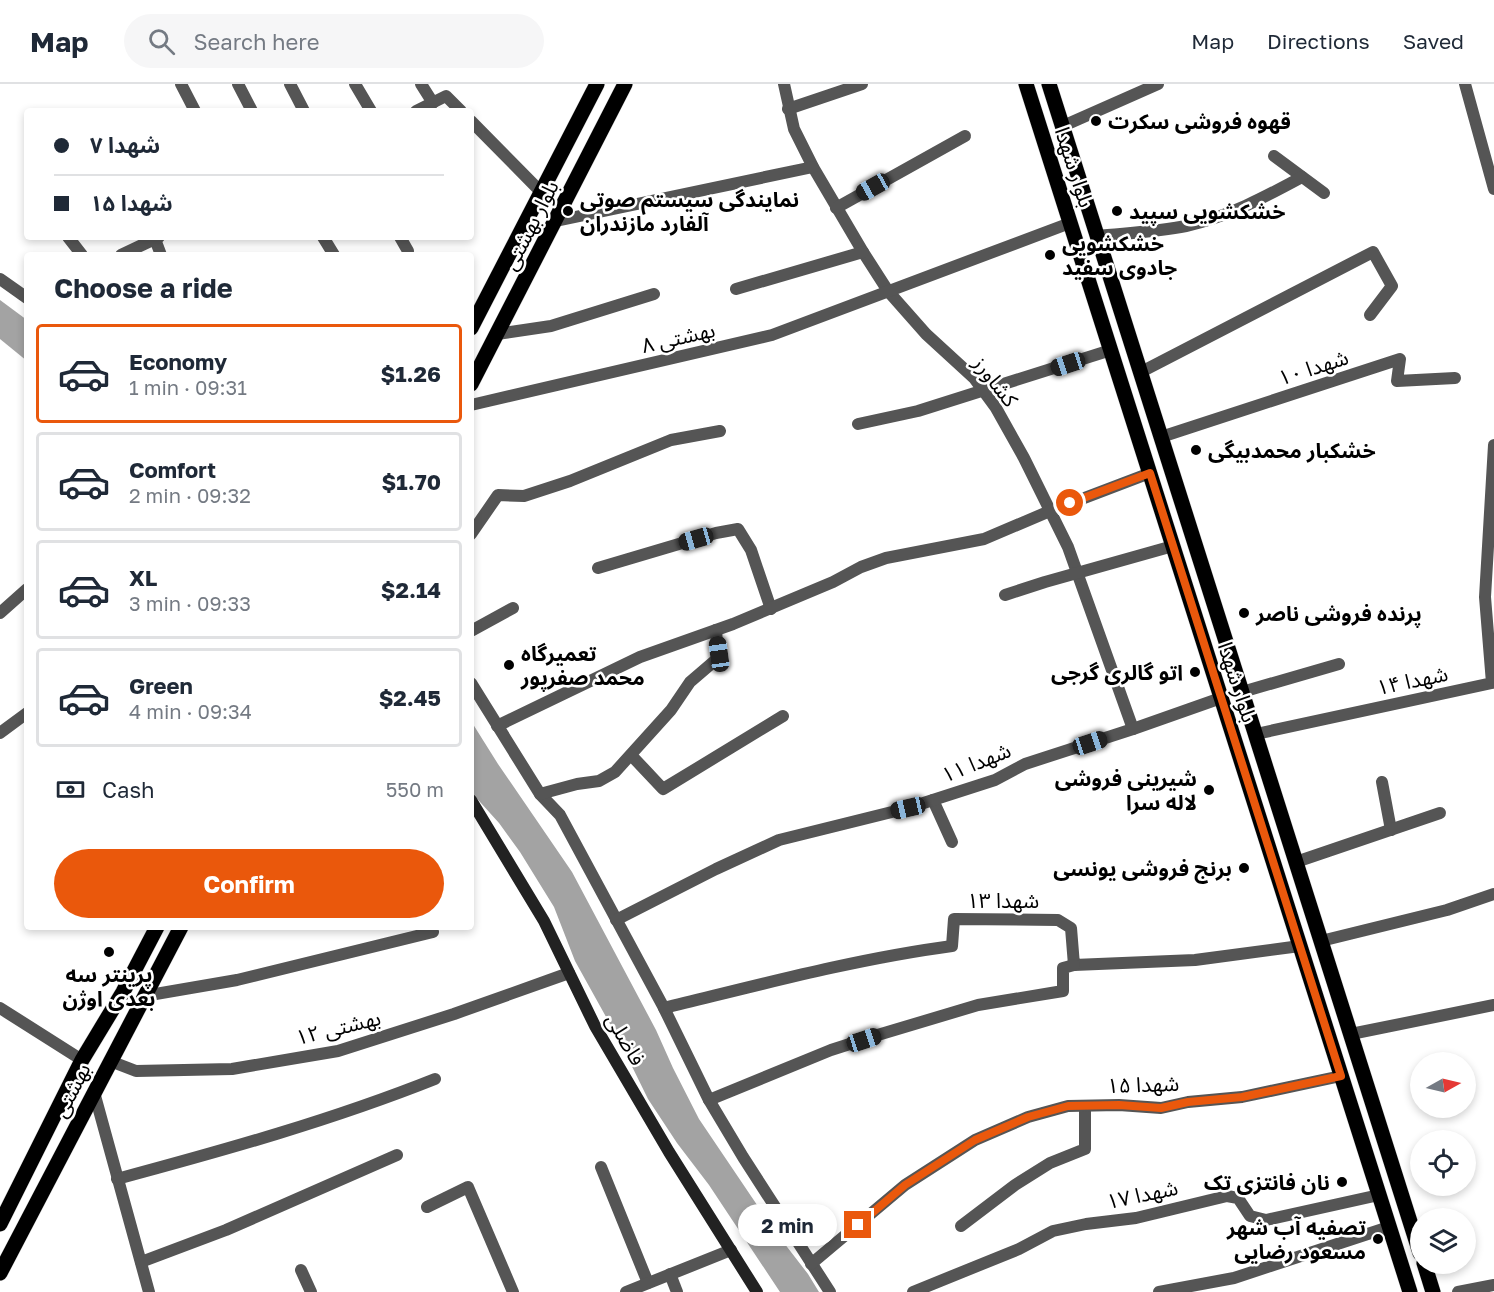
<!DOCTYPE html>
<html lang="en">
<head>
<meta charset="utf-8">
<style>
	:root { --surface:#fff; --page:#f6f6f7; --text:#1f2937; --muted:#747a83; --line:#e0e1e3; --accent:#ea580c }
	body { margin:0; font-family:"Golos Text","Noto Sans Arabic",sans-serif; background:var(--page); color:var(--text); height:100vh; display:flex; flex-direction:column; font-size:22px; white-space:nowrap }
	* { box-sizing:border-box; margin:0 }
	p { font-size:20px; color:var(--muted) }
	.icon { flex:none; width:33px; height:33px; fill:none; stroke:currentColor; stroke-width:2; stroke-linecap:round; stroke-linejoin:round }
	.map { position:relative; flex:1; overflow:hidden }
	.details { position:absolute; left:24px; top:168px; width:450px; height:678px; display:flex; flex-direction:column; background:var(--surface); border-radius:6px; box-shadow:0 3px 9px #0003 }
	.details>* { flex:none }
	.hud { position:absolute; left:24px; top:24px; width:450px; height:132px; border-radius:6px; box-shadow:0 3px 9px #0003; display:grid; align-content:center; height:132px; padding:0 30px; background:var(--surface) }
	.needle { width:39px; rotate:82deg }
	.fabs { position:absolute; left:1410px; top:968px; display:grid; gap:12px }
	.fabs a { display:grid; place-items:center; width:66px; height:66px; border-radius:50%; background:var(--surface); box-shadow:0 3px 9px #0003; font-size:30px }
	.end { position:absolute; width:27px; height:27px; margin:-14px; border:8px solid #ea580c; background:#fff; box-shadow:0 0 0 3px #fff }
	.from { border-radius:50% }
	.bubble { position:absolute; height:42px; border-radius:21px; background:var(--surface); box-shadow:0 3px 9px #0003; font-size:20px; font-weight:700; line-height:42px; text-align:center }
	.car { position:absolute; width:18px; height:36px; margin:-18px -9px; border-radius:8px; box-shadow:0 0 4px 2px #0007; background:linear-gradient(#222 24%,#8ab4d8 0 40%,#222 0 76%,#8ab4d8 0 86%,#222 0) }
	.hud b { display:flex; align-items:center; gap:21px; height:57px; font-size:22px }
	.hud b+b { border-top:2px solid var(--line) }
	.hud i { width:15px; height:15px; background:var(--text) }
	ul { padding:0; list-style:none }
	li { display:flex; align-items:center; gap:18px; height:99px; margin:0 12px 9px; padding:0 18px; border:3px solid var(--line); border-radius:6px }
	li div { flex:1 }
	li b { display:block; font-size:22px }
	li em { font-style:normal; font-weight:700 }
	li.on { border-color:var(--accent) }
	li>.icon { width:54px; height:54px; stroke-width:1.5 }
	h2 { padding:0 30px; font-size:27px; line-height:72px }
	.pay { display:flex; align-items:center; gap:15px; height:66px; padding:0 30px; font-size:22px }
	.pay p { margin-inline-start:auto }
	.cta { display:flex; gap:12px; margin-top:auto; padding:12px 30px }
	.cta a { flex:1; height:69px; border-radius:36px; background:var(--accent); color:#fff; font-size:24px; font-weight:700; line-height:69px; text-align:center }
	header { display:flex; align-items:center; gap:36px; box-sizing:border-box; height:84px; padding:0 30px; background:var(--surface); border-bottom:2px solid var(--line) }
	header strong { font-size:28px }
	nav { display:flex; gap:33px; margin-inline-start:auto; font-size:21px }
	.search { width:420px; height:54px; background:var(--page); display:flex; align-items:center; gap:15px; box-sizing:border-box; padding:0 21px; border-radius:33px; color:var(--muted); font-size:22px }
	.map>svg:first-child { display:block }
</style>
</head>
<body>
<header>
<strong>Map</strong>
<div class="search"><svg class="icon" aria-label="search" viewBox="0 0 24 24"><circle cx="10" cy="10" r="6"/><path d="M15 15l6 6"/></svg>Search here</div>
<nav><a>Map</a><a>Directions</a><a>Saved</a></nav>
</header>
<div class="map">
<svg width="1494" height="1208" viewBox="0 0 1494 1208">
	<rect width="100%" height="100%" fill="#fff"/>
	<!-- water -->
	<g fill="#a3a3a3">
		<polygon points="0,216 27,236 27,277 0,255"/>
		<polygon points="471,637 498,680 572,788 656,946 673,984 699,1035 774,1146 808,1190 819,1208 780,1208 709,1101 677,1059 648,1015 620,958 575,877 554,823 520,768 499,739 471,708"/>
	</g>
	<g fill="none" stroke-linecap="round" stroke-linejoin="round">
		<defs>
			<g id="primary">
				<polyline points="1026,0 1410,1208"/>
				<polyline points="1049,0 1420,1169"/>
				<polyline points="471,244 597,0"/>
				<polyline points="471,300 625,0"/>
				<polyline points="0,1140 82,976 123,908 157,843"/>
				<polyline points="1424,1179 1433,1208"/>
				<polyline points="0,1189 181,843"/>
			</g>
		</defs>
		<!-- primary casing -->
		<use href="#primary" stroke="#dbdbdb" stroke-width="16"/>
		<!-- street -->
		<g stroke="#555" stroke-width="12">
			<polyline points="181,0 195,27"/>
			<polyline points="238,0 252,27"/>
			<polyline points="290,0 304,27"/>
			<polyline points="355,0 371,27"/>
			<polyline points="421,0 433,19"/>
			<polyline points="784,0 794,45 813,83 863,168 888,207 926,250 974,294 996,324 1024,374 1068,463 1133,645"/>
			<polyline points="1465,0 1494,105"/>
			<polyline points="788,25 862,0"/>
			<polyline points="416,27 446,12 461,27"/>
			<polyline points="471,37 541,108"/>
			<polyline points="1063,42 1158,0"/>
			<polyline points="1274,72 1324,109"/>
			<polyline points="836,124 965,52"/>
			<polyline points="556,137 813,83"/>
			<path d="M1097 152C1126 149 1157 148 1186 142 1228 133 1265 113 1302 93"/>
			<polyline points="68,153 82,171"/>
			<polyline points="323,153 334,171"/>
			<polyline points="400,153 408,167"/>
			<polyline points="155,155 161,171"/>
			<polyline points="121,171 159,153"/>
			<polyline points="0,195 27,214"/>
			<polyline points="736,205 863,168"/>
			<polyline points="497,250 551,242 654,210"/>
			<polyline points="1141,288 1373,168 1392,202 1370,231"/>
			<polyline points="471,321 772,251 1070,139"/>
			<polyline points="858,340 918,327 1111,266"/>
			<polyline points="1161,353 1400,275 1397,297 1455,294"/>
			<polyline points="471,450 498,411 524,412 570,397 671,356 720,347"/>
			<polyline points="598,484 716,449 738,445 751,466 771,525"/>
			<polyline points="1005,511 1045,498 1173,462"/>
			<polyline points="0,529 27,505"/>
			<polyline points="471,547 513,524"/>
			<polyline points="471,599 540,710 560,731 664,924 709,1016 743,1073 830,1208"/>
			<polyline points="1242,608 1339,580"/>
			<polyline points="497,642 640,573 733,540 833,498 861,483 886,474 984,455 1050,427 1150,389"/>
			<polyline points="0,649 27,629"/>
			<polyline points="1256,650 1492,599 1485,513 1494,361"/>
			<polyline points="631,671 663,705 783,632"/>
			<polyline points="1382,698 1391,746"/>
			<polyline points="540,710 577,700 599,697 615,688 671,626 690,598 718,574 716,546"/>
			<polyline points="933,716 952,758"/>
			<polyline points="1296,778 1440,729"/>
			<polyline points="616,836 716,785 779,756 908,724 995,696 1025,680 1133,645 1221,614"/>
			<polyline points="1321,857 1447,826 1494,810"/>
			<polyline points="144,912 237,896 433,848"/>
			<polyline points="0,924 82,976"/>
			<path d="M664 924C759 901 855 875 952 862L954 835 1058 836 1071 844 1074 881 1195 876 1300 862"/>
			<polyline points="1351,950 1494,921"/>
			<polyline points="110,977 136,987 232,985 338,967 454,930 569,889"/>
			<polyline points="94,1008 149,1208"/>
			<polyline points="709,1016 831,966 881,950 978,921 1063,907 1063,884 1074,881"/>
			<polyline points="601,1083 648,1199"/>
			<path d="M117 1095C225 1066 332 1036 435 995"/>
			<polyline points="427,1123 468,1103 513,1208"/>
			<polyline points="961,1142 1015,1101 1050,1079 1085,1065 1085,1022"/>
			<polyline points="141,1178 226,1146 397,1071"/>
			<polyline points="811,1180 905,1101 975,1056 1028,1033 1068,1022 1119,1021 1161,1024 1188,1018 1242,1013 1341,992"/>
			<polyline points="301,1186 311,1208"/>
			<polyline points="670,1190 677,1208"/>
			<polyline points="626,1208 731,1166"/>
			<polyline points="913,1208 1019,1165 1053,1147 1086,1140 1136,1134 1227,1112 1238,1114 1250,1132 1266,1136 1379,1111"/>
			<polyline points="1159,1208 1234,1194 1389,1143"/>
			<polyline points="1458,1208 1494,1201"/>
		</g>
		<!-- secondary -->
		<polyline stroke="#222" stroke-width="12" points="471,716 544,837 595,942 669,1068 757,1208"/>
		<!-- primary -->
		<use href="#primary" stroke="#000" stroke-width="15"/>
	</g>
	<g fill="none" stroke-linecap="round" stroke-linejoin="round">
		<!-- route -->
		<polyline stroke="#ea580c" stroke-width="8" points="858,1141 905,1101 975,1056 1028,1033 1068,1022 1119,1021 1161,1024 1188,1018 1242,1013 1341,992 1150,389 1070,419"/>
	</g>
	<!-- markers -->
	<g fill="#000" stroke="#fff" stroke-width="2">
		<circle cx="1096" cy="37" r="6"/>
		<circle cx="568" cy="127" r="6"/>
		<circle cx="1117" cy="127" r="6"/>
		<circle cx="1050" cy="171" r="6"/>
		<circle cx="1196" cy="366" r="6"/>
		<circle cx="1244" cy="529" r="6"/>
		<circle cx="509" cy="581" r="6"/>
		<circle cx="1195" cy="588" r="6"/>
		<circle cx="1209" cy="706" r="6"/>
		<circle cx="1244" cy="784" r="6"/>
		<circle cx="109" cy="868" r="6"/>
		<circle cx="1342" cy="1098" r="6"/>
		<circle cx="1378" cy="1155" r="6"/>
	</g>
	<g text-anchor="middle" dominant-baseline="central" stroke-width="5" stroke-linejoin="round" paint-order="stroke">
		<!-- poi labels -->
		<g font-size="21" font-weight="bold" fill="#000" stroke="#fff" text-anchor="start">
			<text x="1108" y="37">قهوه فروشی سکرت</text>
			<text x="580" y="115">نمایندگی سیستم صوتی<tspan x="580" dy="24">آلفارد مازندران</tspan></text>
			<text x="1129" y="127">خشکشویی سپید</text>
			<text x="1062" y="159">خشکشویی<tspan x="1062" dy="24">جادوی سفید</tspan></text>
			<text x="1208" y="366">خشکبار محمدبیگی</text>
			<text x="1256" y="529">پرنده فروشی ناصر</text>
			<text x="521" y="569">تعمیرگاه<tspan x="521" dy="24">محمد صفرپور</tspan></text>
			<text x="1183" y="588" text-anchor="end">اتو گالری گرجی</text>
			<text x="1197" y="694" text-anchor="end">شیرینی فروشی<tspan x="1197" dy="24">لاله سرا</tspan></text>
			<text x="1232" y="784" text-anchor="end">برنج فروشی یونسی</text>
			<text x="109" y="890" text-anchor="middle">پرینتر سه<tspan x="109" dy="24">بعدی اوژن</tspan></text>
			<text x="1330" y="1098" text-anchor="end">نان فانتزی تک</text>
			<text x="1366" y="1143" text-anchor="end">تصفیه آب شهر<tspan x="1366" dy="24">مسعود رضایی</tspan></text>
		</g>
		<!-- street labels -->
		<g font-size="21" fill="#000" stroke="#fff">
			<text transform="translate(1075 83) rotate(72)">بلوار شهدا</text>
			<text transform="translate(530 141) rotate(-63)">بلوار بهشتی</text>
			<text transform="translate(678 253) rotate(-13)">بهشتی ۸</text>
			<text transform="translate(1313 283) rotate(-18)">شهدا ۱۰</text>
			<text transform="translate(996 297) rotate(52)">کشاورز</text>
			<text transform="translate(1412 596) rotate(-12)">شهدا ۱۴</text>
			<text transform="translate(1238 598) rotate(72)">بلوار شهدا</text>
			<text transform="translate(976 678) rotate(-22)">شهدا ۱۱</text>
			<text x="1003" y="816">شهدا ۱۳</text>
			<text transform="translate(338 943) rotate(-14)">بهشتی ۱۲</text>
			<text transform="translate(626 955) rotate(60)">فاضلی</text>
			<text transform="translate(1143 1000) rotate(-2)">شهدا ۱۵</text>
			<text transform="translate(71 1006) rotate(-63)">بهشتی</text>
			<text transform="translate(1142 1110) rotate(-12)">شهدا ۱۷</text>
		</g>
	</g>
</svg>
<div class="fabs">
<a><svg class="needle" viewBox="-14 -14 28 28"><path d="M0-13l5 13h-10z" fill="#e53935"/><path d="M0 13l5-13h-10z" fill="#747a83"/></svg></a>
<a><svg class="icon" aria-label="locate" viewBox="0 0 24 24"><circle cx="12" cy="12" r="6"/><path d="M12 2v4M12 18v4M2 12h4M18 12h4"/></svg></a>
<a><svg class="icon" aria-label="layers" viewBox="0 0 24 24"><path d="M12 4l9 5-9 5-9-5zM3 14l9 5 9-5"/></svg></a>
</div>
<i class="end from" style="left:1070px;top:419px"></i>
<i class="end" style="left:858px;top:1141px"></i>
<div class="bubble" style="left:738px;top:1120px;width:99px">2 min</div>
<i class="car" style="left:873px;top:103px;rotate:241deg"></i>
<i class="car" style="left:1068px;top:280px;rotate:252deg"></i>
<i class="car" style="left:696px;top:455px;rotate:254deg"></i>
<i class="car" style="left:719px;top:570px;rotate:352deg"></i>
<i class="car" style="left:1090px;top:659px;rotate:72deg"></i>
<i class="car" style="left:908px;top:724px;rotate:257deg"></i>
<i class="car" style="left:864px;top:956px;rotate:72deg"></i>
<div class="hud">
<b><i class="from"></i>شهدا ۷</b>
<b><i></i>شهدا ۱۵</b>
</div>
<section class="details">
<h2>Choose a ride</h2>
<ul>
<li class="on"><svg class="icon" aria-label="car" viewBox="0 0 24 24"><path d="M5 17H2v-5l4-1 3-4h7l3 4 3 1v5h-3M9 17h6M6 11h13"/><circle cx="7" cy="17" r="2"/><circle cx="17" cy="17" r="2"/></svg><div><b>Economy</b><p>1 min · 09:31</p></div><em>$1.26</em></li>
<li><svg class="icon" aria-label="car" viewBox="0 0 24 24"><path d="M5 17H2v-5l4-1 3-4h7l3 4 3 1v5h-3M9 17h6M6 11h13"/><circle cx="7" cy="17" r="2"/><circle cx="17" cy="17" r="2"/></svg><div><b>Comfort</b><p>2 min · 09:32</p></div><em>$1.70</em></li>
<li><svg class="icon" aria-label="car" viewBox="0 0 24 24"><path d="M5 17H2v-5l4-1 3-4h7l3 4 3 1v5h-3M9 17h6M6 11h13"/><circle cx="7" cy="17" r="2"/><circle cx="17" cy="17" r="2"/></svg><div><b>XL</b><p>3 min · 09:33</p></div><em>$2.14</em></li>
<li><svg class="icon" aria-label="car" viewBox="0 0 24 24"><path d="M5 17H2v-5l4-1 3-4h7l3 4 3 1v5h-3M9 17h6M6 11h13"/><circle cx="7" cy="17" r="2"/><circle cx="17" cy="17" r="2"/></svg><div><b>Green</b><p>4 min · 09:34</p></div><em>$2.45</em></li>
</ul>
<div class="pay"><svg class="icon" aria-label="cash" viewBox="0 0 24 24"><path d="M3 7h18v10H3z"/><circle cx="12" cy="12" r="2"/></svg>Cash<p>550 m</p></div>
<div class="cta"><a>Confirm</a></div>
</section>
</div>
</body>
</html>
